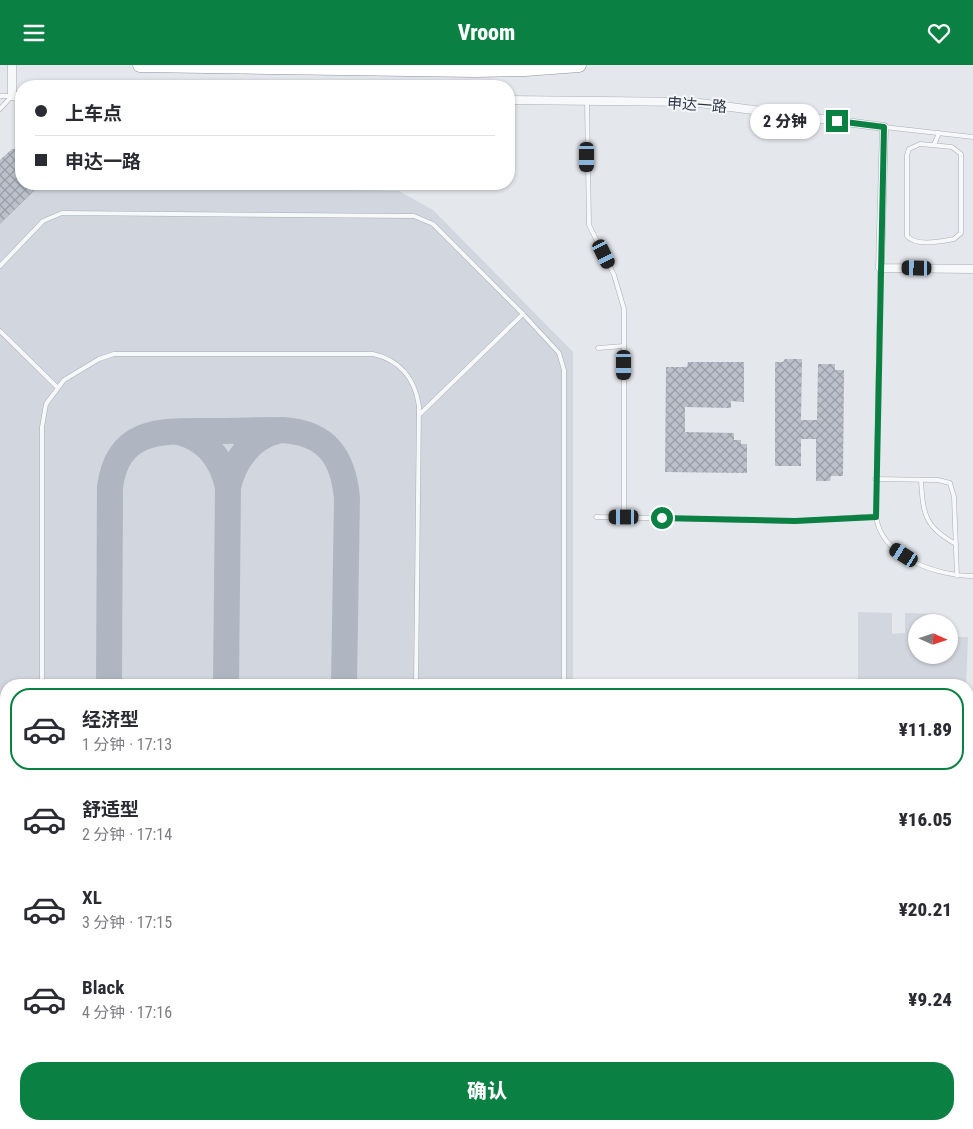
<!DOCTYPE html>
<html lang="zh">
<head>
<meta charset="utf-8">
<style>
	:root { --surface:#fff; --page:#f2f2f3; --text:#2b2b33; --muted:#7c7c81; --line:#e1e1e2; --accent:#0b8043 }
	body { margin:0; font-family:"Roboto Condensed","Noto Sans SC",sans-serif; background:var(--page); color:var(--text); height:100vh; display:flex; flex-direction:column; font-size:19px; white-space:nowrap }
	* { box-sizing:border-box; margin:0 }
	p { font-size:16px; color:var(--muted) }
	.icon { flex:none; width:28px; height:28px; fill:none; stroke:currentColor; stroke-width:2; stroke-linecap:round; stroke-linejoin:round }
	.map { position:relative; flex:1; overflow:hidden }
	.details { position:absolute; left:0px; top:614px; width:974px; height:451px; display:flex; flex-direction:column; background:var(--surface); border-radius:20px 20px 0 0; box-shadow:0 1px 4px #0004 }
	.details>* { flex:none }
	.banner { position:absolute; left:15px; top:15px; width:500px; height:110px; border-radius:20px; box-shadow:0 1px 4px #0004; display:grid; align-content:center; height:110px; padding:0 20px; background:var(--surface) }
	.needle { width:32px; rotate:93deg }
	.controls { position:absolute; left:908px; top:549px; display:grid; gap:10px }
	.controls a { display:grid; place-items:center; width:50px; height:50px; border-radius:50%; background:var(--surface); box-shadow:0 1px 4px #0004; font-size:25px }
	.end { position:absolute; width:22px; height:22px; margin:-11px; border:6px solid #0b8043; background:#fff; box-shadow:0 0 0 2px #fff }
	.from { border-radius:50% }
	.bubble { position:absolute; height:35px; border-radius:18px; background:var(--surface); box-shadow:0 1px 4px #0004; font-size:16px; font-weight:800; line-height:35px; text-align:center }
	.car { position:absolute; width:15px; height:30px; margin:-15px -8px; border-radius:6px; box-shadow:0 0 4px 1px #0007; background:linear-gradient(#222 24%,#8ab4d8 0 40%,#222 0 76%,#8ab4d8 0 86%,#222 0) }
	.banner b { display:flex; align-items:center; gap:18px; height:48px; font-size:19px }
	.banner b+b { border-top:1px solid var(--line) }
	.banner i { width:12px; height:12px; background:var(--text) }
	ul { padding:9px 0 0; list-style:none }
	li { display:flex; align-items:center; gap:15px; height:82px; margin:0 10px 8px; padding:0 10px; border:2px solid transparent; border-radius:20px }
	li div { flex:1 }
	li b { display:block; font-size:19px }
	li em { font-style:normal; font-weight:800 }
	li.active { border-color:var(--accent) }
	li>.icon { width:45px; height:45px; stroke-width:1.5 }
	.primary-button { display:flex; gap:10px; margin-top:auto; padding:10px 20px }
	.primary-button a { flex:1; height:58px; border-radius:20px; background:var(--accent); color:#fff; font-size:20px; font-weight:800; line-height:58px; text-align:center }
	header { display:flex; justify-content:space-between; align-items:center; height:65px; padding:0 20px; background:var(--accent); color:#fff; font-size:22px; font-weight:800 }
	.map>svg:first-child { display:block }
</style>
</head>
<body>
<header><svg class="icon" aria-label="menu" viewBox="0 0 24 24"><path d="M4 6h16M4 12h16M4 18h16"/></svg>Vroom<svg class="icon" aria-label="heart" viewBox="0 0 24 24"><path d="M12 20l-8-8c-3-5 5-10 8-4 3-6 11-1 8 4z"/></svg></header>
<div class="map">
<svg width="973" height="1064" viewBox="0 0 973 1064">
	<defs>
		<pattern id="building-cross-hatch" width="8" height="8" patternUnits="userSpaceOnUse" patternTransform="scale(1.25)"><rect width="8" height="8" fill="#bbc0ca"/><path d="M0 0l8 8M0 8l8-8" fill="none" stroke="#989da6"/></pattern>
	</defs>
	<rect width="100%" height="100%" fill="#e4e7ec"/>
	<!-- built -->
	<g fill="#d2d6de">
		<polygon points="12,84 21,84 21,119 258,119 258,123 399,126 433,145 573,287 573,620 6,620 6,1059 968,1059 968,644 973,645 973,1064 0,1064 0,95"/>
		<polygon points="858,547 892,548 892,569 905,568 905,548 939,549 939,557 916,558 916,590 949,590 949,572 968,572 966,620 858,620"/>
	</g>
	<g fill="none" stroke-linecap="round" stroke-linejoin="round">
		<!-- stream -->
		<g stroke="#9fb4cc" stroke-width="3">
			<polyline points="0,1024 6,1024"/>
			<polyline points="968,1029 973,1029"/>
		</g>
		<!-- taxiway -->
		<g stroke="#b0b6c1" stroke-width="26">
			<path d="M179 367C208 374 222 395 228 422"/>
			<path d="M109 620 110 422C118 362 163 366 210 366 235 366 259 365 283 365 327 368 343 392 347 433L344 620"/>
			<path d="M226 620 228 422C234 396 250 373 277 366"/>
			<polyline points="0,962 6,962"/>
			<polyline points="968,968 973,968"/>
			<polyline points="125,1059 130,1064"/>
			<polyline points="243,1059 248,1064"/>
			<polyline points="362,1059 366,1064"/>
			<polyline points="652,1059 656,1064"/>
			<polyline points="841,1059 844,1064"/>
			<polyline points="95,1064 99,1059"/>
			<polyline points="212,1064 216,1059"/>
			<polyline points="330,1064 334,1059"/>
			<polyline points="622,1064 627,1059"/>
			<polyline points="815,1064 819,1059"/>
		</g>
	</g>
	<!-- building -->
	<g fill="url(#building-cross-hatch)">
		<polygon points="12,84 21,84 21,119 41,119 0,159 0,95"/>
		<polygon points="785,294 802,294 801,355 817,355 818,299 835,299 835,305 844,305 843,411 831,411 830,416 816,416 816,374 801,374 801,401 775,401 775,297 783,297"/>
		<polygon points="688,297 744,297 744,337 731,336 731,343 685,342 685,367 734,368 734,375 741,375 741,379 747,379 747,408 665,407 666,302 687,302"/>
	</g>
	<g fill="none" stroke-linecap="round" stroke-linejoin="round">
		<defs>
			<g id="service">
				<polyline points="0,31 12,31"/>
				<polyline points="587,36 589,160 614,210 624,244 624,452"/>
				<polyline points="0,44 12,31"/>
				<polyline points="884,62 973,72"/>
				<path d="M920 79 952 82 961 89V168L954 174C942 176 916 182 907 171V90L909 84Z"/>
				<polyline points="934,80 939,68"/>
				<polyline points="0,201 43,156 62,148 414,151 433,159 523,249 559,288 564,305 564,620"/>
				<polyline points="0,266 57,322"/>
				<polyline points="598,283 624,281"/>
				<polyline points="419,350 523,249"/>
				<polyline points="875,414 938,415 950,418 954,432 957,511"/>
				<path d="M921 415C923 448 924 462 956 479"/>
				<path d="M876 451C881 492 937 511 973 511"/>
				<polyline points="596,452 795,456 876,451 880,204"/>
				<path d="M42 620V362L46 339 64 315 99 294 114 289H373C400 295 415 314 419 341L416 620"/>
				<polyline points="968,664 973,664"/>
				<polyline points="0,886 6,886"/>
			</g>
			<g id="minor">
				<polyline points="12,0 12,31 21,31"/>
				<polyline points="509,35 692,37 884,62 880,203 973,204"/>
			</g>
			<polyline id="trunk" points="140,0 476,5 525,4 579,0"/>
		</defs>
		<!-- service casing -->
		<use href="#service" stroke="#a9aeb7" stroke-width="5"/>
		<!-- minor casing -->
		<use href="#minor" stroke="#a9aeb7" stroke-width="9"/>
		<!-- trunk casing -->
		<use href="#trunk" stroke="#8b94a3" stroke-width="15"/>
		<!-- service -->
		<use href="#service" stroke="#f7f8fa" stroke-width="4"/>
		<!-- minor -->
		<use href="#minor" stroke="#f7f8fa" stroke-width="8"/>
		<!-- trunk -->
		<use href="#trunk" stroke="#fff" stroke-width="14"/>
	</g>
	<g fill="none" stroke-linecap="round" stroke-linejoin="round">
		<!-- route -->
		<polyline stroke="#0b8043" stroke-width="6" points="662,453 795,456 876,452 884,62 837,56"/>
	</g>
	<g text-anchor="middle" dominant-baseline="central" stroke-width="4" stroke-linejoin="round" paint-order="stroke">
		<!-- street labels -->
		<g font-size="15" fill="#2b3445" stroke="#f4f6f9">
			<text transform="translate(697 40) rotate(4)">申达一路</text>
		</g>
	</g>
</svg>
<div class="controls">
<a><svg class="needle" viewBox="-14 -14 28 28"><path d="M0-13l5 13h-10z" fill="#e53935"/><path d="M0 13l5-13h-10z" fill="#7c7c81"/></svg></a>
</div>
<i class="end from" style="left:662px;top:453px"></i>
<i class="end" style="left:837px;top:56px"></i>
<div class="bubble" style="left:750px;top:39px;width:70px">2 分钟</div>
<i class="car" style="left:587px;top:92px;rotate:180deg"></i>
<i class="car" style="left:604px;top:189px;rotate:154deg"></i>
<i class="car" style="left:917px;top:203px;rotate:271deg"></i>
<i class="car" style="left:624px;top:300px;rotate:180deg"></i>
<i class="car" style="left:624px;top:452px;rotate:270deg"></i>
<i class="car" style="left:904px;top:490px;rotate:302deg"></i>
<div class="banner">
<b><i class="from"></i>上车点</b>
<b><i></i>申达一路</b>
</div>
<section class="details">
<ul>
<li class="active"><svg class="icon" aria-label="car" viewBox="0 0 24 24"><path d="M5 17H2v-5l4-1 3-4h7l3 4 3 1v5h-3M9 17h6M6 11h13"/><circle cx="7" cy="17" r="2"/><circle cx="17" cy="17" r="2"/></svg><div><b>经济型</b><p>1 分钟 · 17:13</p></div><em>¥11.89</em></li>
<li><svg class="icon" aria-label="car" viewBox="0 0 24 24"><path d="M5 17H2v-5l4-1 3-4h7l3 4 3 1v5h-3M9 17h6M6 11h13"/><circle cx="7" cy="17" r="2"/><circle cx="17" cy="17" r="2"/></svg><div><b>舒适型</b><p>2 分钟 · 17:14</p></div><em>¥16.05</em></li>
<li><svg class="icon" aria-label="car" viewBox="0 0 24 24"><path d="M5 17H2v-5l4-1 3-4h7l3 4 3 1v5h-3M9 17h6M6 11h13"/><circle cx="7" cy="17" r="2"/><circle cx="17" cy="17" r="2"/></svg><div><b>XL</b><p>3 分钟 · 17:15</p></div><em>¥20.21</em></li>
<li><svg class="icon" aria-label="car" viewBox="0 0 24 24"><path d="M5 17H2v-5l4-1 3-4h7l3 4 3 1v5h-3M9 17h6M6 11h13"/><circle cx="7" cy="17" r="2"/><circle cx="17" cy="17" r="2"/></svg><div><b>Black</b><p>4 分钟 · 17:16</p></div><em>¥9.24</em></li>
</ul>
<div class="primary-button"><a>确认</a></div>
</section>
</div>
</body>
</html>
